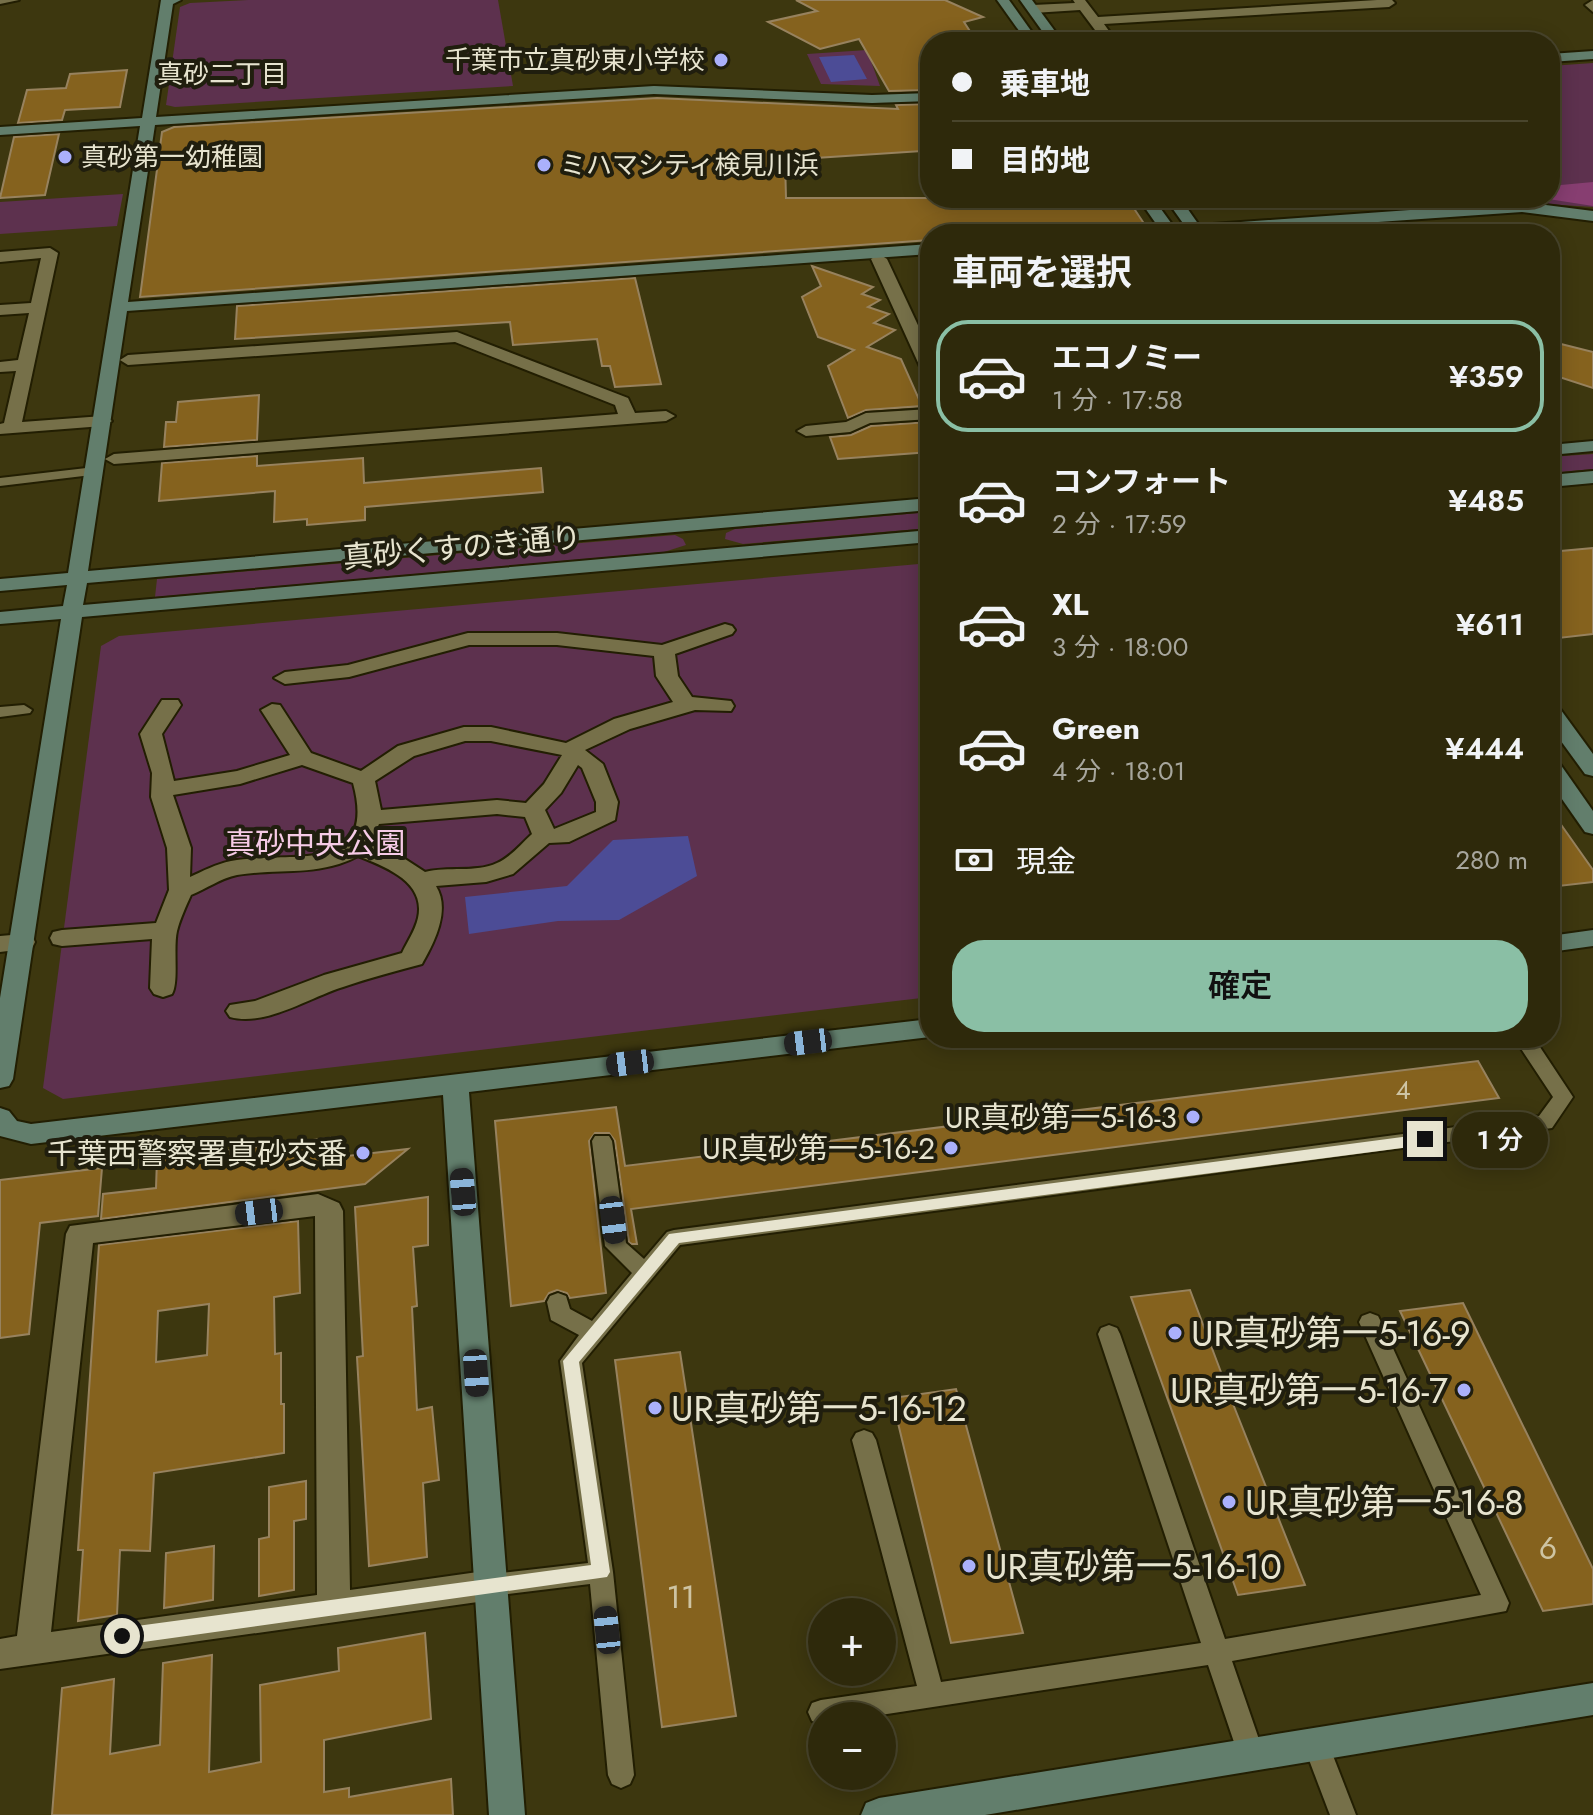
<!DOCTYPE html>
<html lang="ja">
<head>
<meta charset="utf-8">
<style>
	:root { --surface:#2e290b; --page:#363114; --text:#f1f3f6; --muted:#a7a69d; --line:#49452c; --accent:#8abfa5 }
	body { margin:0; font-family:Jost,"Noto Sans JP",sans-serif; background:var(--page); color:var(--text); height:100vh; display:flex; flex-direction:column; font-size:30px; white-space:nowrap }
	* { box-sizing:border-box; margin:0 }
	p { font-size:26px; color:var(--muted) }
	.icon { flex:none; width:44px; height:44px; fill:none; stroke:currentColor; stroke-width:2; stroke-linecap:round; stroke-linejoin:round }
	.map { position:relative; flex:1; overflow:hidden }
	.sheet { position:absolute; left:920px; top:224px; width:640px; height:824px; display:flex; flex-direction:column; background:var(--surface); border-radius:32px; box-shadow:0 4px 20px #0003,0 0 0 2px var(--line) }
	.sheet>* { flex:none }
	.banner { position:absolute; left:920px; top:32px; width:640px; height:176px; border-radius:32px; box-shadow:0 4px 20px #0003,0 0 0 2px var(--line); display:grid; align-content:center; height:176px; padding:0 32px; background:var(--surface) }
	.fabs { position:absolute; left:808px; top:1598px; display:grid; gap:16px }
	.fabs a { display:grid; place-items:center; width:88px; height:88px; border-radius:50%; background:var(--surface); box-shadow:0 4px 20px #0003,0 0 0 2px var(--line); font-size:40px }
	.end { position:absolute; width:36px; height:36px; margin:-18px; border:10px solid #e7e4cf; background:#111; box-shadow:0 0 0 4px #111 }
	.from { border-radius:50% }
	.bubble { position:absolute; height:56px; border-radius:28px; background:var(--surface); box-shadow:0 4px 20px #0003,0 0 0 2px var(--line); font-size:26px; font-weight:600; line-height:56px; text-align:center }
	.car { position:absolute; width:24px; height:48px; margin:-24px -12px; border-radius:10px; box-shadow:0 0 6px 2px #0007; background:linear-gradient(#222 24%,#8ab4d8 0 40%,#222 0 76%,#8ab4d8 0 86%,#222 0) }
	.banner b { display:flex; align-items:center; gap:28px; height:76px; font-size:30px }
	.banner b+b { border-top:2px solid var(--line) }
	.banner i { width:20px; height:20px; background:var(--text) }
	ul { padding:0; list-style:none }
	li { display:flex; align-items:center; gap:24px; height:112px; margin:0 16px 12px; padding:0 16px; border:4px solid transparent; border-radius:32px }
	li div { flex:1 }
	li b { display:block; font-size:30px }
	li em { font-style:normal; font-weight:600 }
	li.active { border-color:var(--accent) }
	li>.icon { width:72px; height:72px; stroke-width:1.5 }
	h2 { padding:0 32px; font-size:36px; line-height:96px }
	.pay { display:flex; align-items:center; gap:20px; height:88px; padding:0 32px; font-size:30px }
	.pay p { margin-inline-start:auto }
	.action { display:flex; gap:16px; margin-top:auto; padding:16px 32px }
	.action a { flex:1; height:92px; border-radius:32px; background:var(--accent); color:#111; font-size:32px; font-weight:600; line-height:92px; text-align:center }
	.map>svg:first-child { display:block }
</style>
</head>
<body>
<div class="map">
<svg width="1593" height="1815" viewBox="0 0 1593 1815">
	<rect width="100%" height="100%" fill="#3d370f"/>
	<!-- green -->
	<g fill="#5d314e">
		<polygon points="248,0 498,0 513,86 175,107 166,105 180,7 190,3"/>
		<polygon points="867,50 880,86 821,84 807,54"/>
		<polygon points="1593,63 1593,207 1499,201 1412,206 1404,198 1550,198 1550,66"/>
		<polygon points="123,194 117,226 0,234 0,202"/>
		<polygon points="1593,454 1593,469 1550,473 1550,457"/>
		<polygon points="930,512 930,528 743,544 725,539 726,533 735,529"/>
		<polygon points="675,535 683,539 686,545 664,552 155,597 157,579"/>
		<polygon points="930,563 930,997 63,1099 43,1088 101,646 119,636"/>
	</g>
	<!-- forest -->
	<polygon fill="#873e71" points="1593,182 1593,206 1542,198 1550,198 1550,186"/>
	<!-- water -->
	<g fill="#4c4c96">
		<polygon points="854,55 867,79 831,82 819,57"/>
		<polygon points="688,836 697,876 619,920 558,921 469,934 465,897 567,886 613,840"/>
	</g>
	<!-- building -->
	<g fill="#85621e" stroke="#97825e" stroke-width="2" fill-rule="evenodd">
		<polygon points="796,0 945,0 983,17 964,22 977,42 930,42 930,90 889,91 859,39 820,49 768,22 817,11"/>
		<polygon points="127,70 120,107 65,110 62,120 18,123 27,90 66,88 70,74"/>
		<polygon points="657,98 898,109 896,105 930,104 930,165 922,151 785,160 786,198 1127,198 1145,225 1017,234 930,234 930,240 140,297 162,132 174,127"/>
		<polygon points="59,134 45,195 0,198 14,137"/>
		<polygon points="812,266 873,287 862,294 880,300 868,307 889,314 874,323 895,330 867,347 901,359 922,406 866,410 848,418 828,366 854,350 818,337 802,297 821,286"/>
		<polygon points="635,278 661,384 615,387 610,366 602,366 597,339 513,345 510,322 235,339 237,306"/>
		<polygon points="1561,344 1593,352 1593,388 1550,374 1550,354"/>
		<polygon points="259,395 257,440 164,447 166,422 176,422 178,402"/>
		<polygon points="929,422 930,452 838,459 830,437 851,435 871,426"/>
		<polygon points="257,456 257,466 363,458 364,483 541,468 543,492 365,507 365,520 307,525 307,519 274,522 275,491 159,501 162,463"/>
		<polygon points="1593,548 1593,634 1550,639 1550,552"/>
		<polygon points="1550,809 1593,870 1593,882 1550,887"/>
		<polygon points="1478,1061 1499,1098 631,1209 637,1244 632,1244 629,1242 615,1141 609,1133 595,1133 589,1141 606,1293 570,1298 567,1293 557,1290 549,1293 544,1301 511,1306 495,1121 616,1107 625,1166"/>
		<polygon points="330,1138 330,1158 408,1149 365,1184 101,1219 103,1194 156,1188 157,1159"/>
		<polygon points="102,1168 98,1216 40,1223 29,1334 0,1338 0,1180"/>
		<polygon points="428,1197 428,1245 413,1247 417,1306 412,1307 417,1410 432,1407 439,1480 423,1483 427,1557 369,1566 357,1357 363,1356 355,1207"/>
		<path d="M298 1221 300 1293 274 1297 275 1354 281 1353V1404H284V1453L154 1473 150 1551 120 1550 117 1615 78 1621 83 1550H78L99 1245ZM209 1304 207 1355 156 1362 158 1311Z"/>
		<polygon points="1190,1290 1233,1404 1305,1585 1238,1595 1131,1297"/>
		<polygon points="1463,1303 1593,1569 1593,1604 1543,1611 1400,1311"/>
		<polygon points="680,1352 736,1716 662,1727 615,1360"/>
		<polygon points="956,1389 1023,1633 951,1643 892,1398"/>
		<polygon points="306,1481 306,1519 294,1521 294,1590 259,1596 259,1539 269,1537 269,1487"/>
		<polygon points="214,1546 213,1600 164,1608 166,1553"/>
		<polygon points="425,1633 431,1719 324,1740 324,1792 349,1788 349,1797 451,1779 453,1815 52,1815 62,1688 114,1679 110,1754 160,1745 163,1663 212,1655 209,1772 261,1762 260,1685 339,1671 338,1648"/>
	</g>
	<g fill="none" stroke-linecap="round" stroke-linejoin="round">
		<defs>
			<g id="lane">
				<polygon points="0,0 19,0 0,4"/>
				<polygon points="1593,0 1593,12 1585,5"/>
				<polygon points="95,467 102,471 100,474 0,486 0,478"/>
				<polygon points="24,705 32,710 30,713 0,717 0,707"/>
				<polygon points="1514,1038 1534,1038 1573,1097 1552,1128 680,1245 582,1363 613,1572 634,1775 630,1784 621,1788 612,1784 608,1775 590,1584 492,1596 483,1593 480,1585 483,1577 492,1574 588,1563 560,1361 579,1335 551,1320 547,1302 550,1296 558,1293 566,1296 570,1309 592,1321 632,1273 605,1246 592,1141 595,1136 609,1136 612,1141 626,1243 644,1259 667,1232 674,1230 1539,1116 1553,1097"/>
				<polygon points="1370,1313 1378,1316 1381,1322 1509,1603 1506,1611 1232,1661 1264,1754 1260,1763 1251,1766 1242,1763 1238,1754 1208,1665 874,1716 822,1716 821,1724 812,1721 808,1712 812,1703 821,1700 917,1686 852,1440 856,1433 864,1430 872,1433 876,1440 941,1682 1201,1643 1098,1334 1101,1328 1109,1325 1117,1328 1120,1334 1225,1639 1481,1595 1359,1322 1362,1316"/>
				<polygon points="1316,1732 1325,1735 1356,1815 1330,1815 1303,1744 1307,1735"/>
			</g>
			<g id="street">
				<polygon points="1073,0 1085,0 1098,17 1377,0 1392,0 1395,3 1389,7 1104,24 1117,42 1104,42 1080,10 1033,13 1027,9 1033,5 1075,3"/>
				<polygon points="1425,32 1431,36 1430,39 1320,42 1326,38"/>
				<polygon points="50,248 58,253 22,422 103,416 112,421 103,426 0,434 0,424 4,423 16,371 0,372 0,362 18,360 29,313 0,315 0,305 31,303 41,258 0,262 0,252"/>
				<polygon points="879,254 887,259 930,351 930,374 921,369 871,259"/>
				<polygon points="457,332 628,398 635,413 666,411 675,416 666,421 114,464 105,459 114,454 618,414 615,405 455,342 128,365 120,360 128,355"/>
				<polygon points="930,409 930,419 870,423 850,432 806,436 797,431 806,426 846,422 866,413"/>
				<path d="M725 624 732 626 735 630 732 634 675 654 678 676 692 697 731 701 734 706 731 711 695 710 630 729 585 750 603 764 618 802 615 820 569 842 549 843 513 874 486 882 436 886C451 910 434 943 422 964 396 971 369 978 343 987 310 997 266 1027 230 1017L226 1011 230 1005 255 1001 324 975 402 953C407 942 415 931 418 918 426 882 386 867 358 856 319 877 279 868 237 875 221 878 206 889 191 895 186 906 180 919 177 931 173 948 179 982 172 994L163 997 154 994 150 988 152 939 62 946 53 944 50 938 53 932 62 930 156 923 169 890 167 848 151 797 152 773 140 734 162 700H178L181 705 162 734 174 781 237 771 290 755 261 710 272 704 280 705 311 753 361 771 398 746 464 727H491L566 743 614 719 673 702 656 676 654 656 557 645H469L349 677 285 684 274 678 285 672 348 665 468 633H557L662 645ZM465 741H491L562 755 544 784 526 803 497 800 381 810 375 781 414 756ZM302 765 353 783C379 878 287 850 231 861 216 864 203 871 190 877L191 848 173 795 240 784ZM578 765 582 768 596 802V812L554 829 545 810 561 793ZM497 814 525 817 532 834C521 844 511 857 497 863 476 873 448 866 425 872L405 859 370 844 379 824Z"/>
				<polygon points="23,934 32,936 35,942 32,948 0,952 0,936"/>
				<path d="M318 1194 339 1203 343 1211 350 1590 492 1570 504 1575 508 1585 504 1595 492 1600 0 1669V1639L17 1636 66 1234 70 1226ZM315 1216 317 1595 51 1632 93 1243Z"/>
			</g>
			<g id="secondary">
				<polygon points="161,0 181,0 173,4 156,117 654,86 872,95 930,93 930,101 872,103 654,94 155,125 128,302 930,244 930,254 127,311 88,571 930,498 930,510 87,583 83,605 930,530 930,542 82,617 13,1079 9,1086 0,1088 0,998 61,619 0,624 0,612 63,606 67,585 0,591 0,579 68,573 140,126 0,135 0,127 142,118"/>
				<polygon points="997,0 1009,0 1039,42 1027,42"/>
				<polygon points="1020,0 1032,0 1063,42 1050,42"/>
				<polygon points="1593,51 1593,59 1550,62 1550,54"/>
				<polygon points="1138,198 1153,198 1174,227 1185,226 1165,198 1180,198 1199,225 1522,202 1593,211 1593,221 1522,212 1206,234 1128,234 1136,229 1159,228"/>
				<polygon points="1593,441 1593,451 1550,455 1550,445"/>
				<polygon points="1593,471 1593,483 1550,487 1550,475"/>
				<polygon points="1550,705 1558,706 1593,754 1593,776 1585,774 1550,726"/>
				<polygon points="1550,759 1558,761 1593,811 1593,834 1585,832 1550,782"/>
				<polygon points="1593,930 1593,946 1550,952 1550,936"/>
				<polygon points="930,1019 930,1037 469,1092 525,1815 489,1815 443,1095 31,1144 0,1136 0,1108 9,1111 17,1121 31,1124"/>
				<polygon points="1593,1683 1593,1715 985,1815 861,1815 866,1803 879,1798"/>
			</g>
		</defs>
		<!-- lane casing -->
		<use href="#lane" stroke="#221e02" stroke-width="4"/>
		<!-- street casing -->
		<use href="#street" stroke="#221e02" stroke-width="4"/>
		<!-- secondary casing -->
		<use href="#secondary" stroke="#221e02" stroke-width="4"/>
		<!-- lane -->
		<use href="#lane" fill="#767049" fill-rule="evenodd"/>
		<!-- street -->
		<use href="#street" fill="#767049" fill-rule="evenodd"/>
		<!-- secondary -->
		<use href="#secondary" fill="#627e6c" fill-rule="evenodd"/>
	</g>
	<!-- route -->
	<polygon fill="#e7e4cf" points="1425,1134 1432,1139 1425,1145 679,1243 579,1362 610,1572 607,1577 122,1645 116,1642 113,1636 116,1631 122,1628 591,1565 563,1361 669,1234"/>
	<!-- markers -->
	<g fill="#aab0fb" stroke="#201e0e" stroke-width="3">
		<circle cx="721" cy="60" r="8"/>
		<circle cx="65" cy="157" r="8"/>
		<circle cx="544" cy="165" r="8"/>
		<circle cx="1193" cy="1117" r="8"/>
		<circle cx="951" cy="1148" r="8"/>
		<circle cx="363" cy="1153" r="8"/>
		<circle cx="1175" cy="1333" r="8"/>
		<circle cx="1464" cy="1390" r="8"/>
		<circle cx="655" cy="1408" r="8"/>
		<circle cx="1229" cy="1502" r="8"/>
		<circle cx="969" cy="1566" r="8"/>
	</g>
	<g text-anchor="middle" dominant-baseline="central" stroke-width="8" stroke-linejoin="round" paint-order="stroke">
		<!-- far-poi labels -->
		<g font-size="26" fill="#e7e4cf" stroke="#201e0e" text-anchor="start">
			<text x="705" y="60" text-anchor="end">千葉市立真砂東小学校</text>
			<text x="81" y="157">真砂第一幼稚園</text>
			<text x="560" y="165">ミハマシティ検見川浜</text>
		</g>
		<!-- far-neighbourhood labels -->
		<g font-size="26" fill="#e7e4cf" stroke="#201e0e">
			<text x="222" y="74">真砂二丁目</text>
		</g>
		<!-- number labels -->
		<g font-size="26" fill="#cec4a3">
			<text x="1403" y="1090">4</text>
		</g>
		<!-- street labels -->
		<g font-size="30" fill="#e7e4cf" stroke="#201e0e">
			<text transform="translate(462 547) rotate(-5)">真砂くすのき通り</text>
		</g>
		<!-- park labels -->
		<g font-size="30" fill="#f6cbe6" stroke="#201e0e">
			<text x="315" y="843">真砂中央公園</text>
		</g>
		<!-- poi labels -->
		<g font-size="30" fill="#e7e4cf" stroke="#201e0e" text-anchor="end">
			<text x="1177" y="1117">UR真砂第一5-16-3</text>
			<text x="935" y="1148">UR真砂第一5-16-2</text>
			<text x="347" y="1153">千葉西警察署真砂交番</text>
		</g>
		<!-- near-number labels -->
		<g font-size="32" fill="#cec4a3">
			<text x="1548" y="1548">6</text>
			<text x="681" y="1597">11</text>
		</g>
		<!-- near-poi labels -->
		<g font-size="36" fill="#e7e4cf" stroke="#201e0e" text-anchor="start">
			<text x="1191" y="1333">UR真砂第一5-16-9</text>
			<text x="1448" y="1390" text-anchor="end">UR真砂第一5-16-7</text>
			<text x="671" y="1408">UR真砂第一5-16-12</text>
			<text x="1245" y="1502">UR真砂第一5-16-8</text>
			<text x="985" y="1566">UR真砂第一5-16-10</text>
		</g>
	</g>
</svg>
<div class="fabs">
<a>+</a>
<a>−</a>
</div>
<i class="end from" style="left:122px;top:1636px"></i>
<i class="end" style="left:1425px;top:1139px"></i>
<div class="bubble" style="left:1452px;top:1112px;width:96px">1 分</div>
<i class="car" style="left:808px;top:1042px;rotate:263deg"></i>
<i class="car" style="left:630px;top:1063px;rotate:263deg"></i>
<i class="car" style="left:463px;top:1192px;rotate:355deg"></i>
<i class="car" style="left:259px;top:1212px;rotate:263deg"></i>
<i class="car" style="left:613px;top:1220px;rotate:173deg"></i>
<i class="car" style="left:476px;top:1373px;rotate:176deg"></i>
<i class="car" style="left:607px;top:1630px;rotate:354deg"></i>
<div class="banner">
<b><i class="from"></i>乗車地</b>
<b><i></i>目的地</b>
</div>
<section class="sheet">
<h2>車両を選択</h2>
<ul>
<li class="active"><svg class="icon" aria-label="car" viewBox="0 0 24 24"><path d="M5 17H2v-5l4-1 3-4h7l3 4 3 1v5h-3M9 17h6M6 11h13"/><circle cx="7" cy="17" r="2"/><circle cx="17" cy="17" r="2"/></svg><div><b>エコノミー</b><p>1 分 · 17:58</p></div><em>¥359</em></li>
<li><svg class="icon" aria-label="car" viewBox="0 0 24 24"><path d="M5 17H2v-5l4-1 3-4h7l3 4 3 1v5h-3M9 17h6M6 11h13"/><circle cx="7" cy="17" r="2"/><circle cx="17" cy="17" r="2"/></svg><div><b>コンフォート</b><p>2 分 · 17:59</p></div><em>¥485</em></li>
<li><svg class="icon" aria-label="car" viewBox="0 0 24 24"><path d="M5 17H2v-5l4-1 3-4h7l3 4 3 1v5h-3M9 17h6M6 11h13"/><circle cx="7" cy="17" r="2"/><circle cx="17" cy="17" r="2"/></svg><div><b>XL</b><p>3 分 · 18:00</p></div><em>¥611</em></li>
<li><svg class="icon" aria-label="car" viewBox="0 0 24 24"><path d="M5 17H2v-5l4-1 3-4h7l3 4 3 1v5h-3M9 17h6M6 11h13"/><circle cx="7" cy="17" r="2"/><circle cx="17" cy="17" r="2"/></svg><div><b>Green</b><p>4 分 · 18:01</p></div><em>¥444</em></li>
</ul>
<div class="pay"><svg class="icon" aria-label="cash" viewBox="0 0 24 24"><path d="M3 7h18v10H3z"/><circle cx="12" cy="12" r="2"/></svg>現金<p>280 m</p></div>
<div class="action"><a>確定</a></div>
</section>
</div>
</body>
</html>
